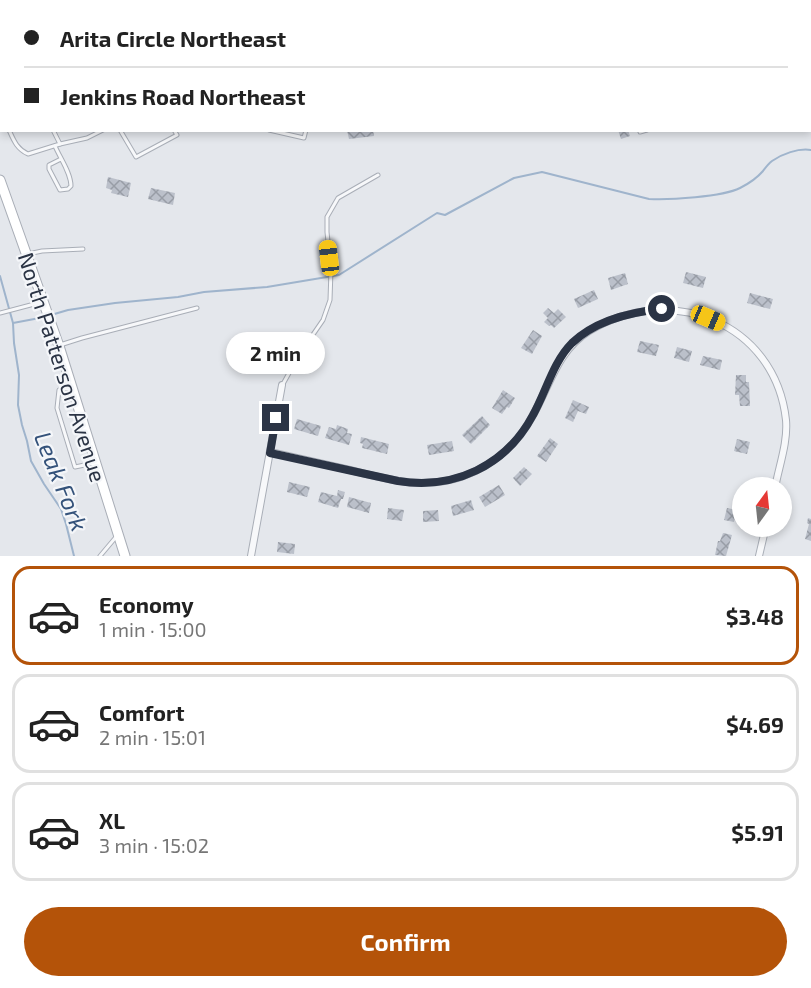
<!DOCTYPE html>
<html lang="en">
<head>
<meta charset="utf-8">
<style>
	:root { --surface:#fff; --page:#f6f6f6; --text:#222; --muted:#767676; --line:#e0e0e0; --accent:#b45309 }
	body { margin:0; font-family:"Exo 2",sans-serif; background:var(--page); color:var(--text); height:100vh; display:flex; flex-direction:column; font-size:22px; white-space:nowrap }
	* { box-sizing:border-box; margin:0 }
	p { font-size:20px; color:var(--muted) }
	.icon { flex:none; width:33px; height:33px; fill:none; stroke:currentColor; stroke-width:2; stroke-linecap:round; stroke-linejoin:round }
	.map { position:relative; height:556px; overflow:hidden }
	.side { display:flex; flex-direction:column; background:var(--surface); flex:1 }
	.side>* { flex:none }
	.banner { position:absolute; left:0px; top:0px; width:812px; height:132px; box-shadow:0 3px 9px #0003; display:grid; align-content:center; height:132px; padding:0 24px; background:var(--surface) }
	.needle { width:39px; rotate:15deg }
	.buttons { position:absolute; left:732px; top:477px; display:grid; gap:12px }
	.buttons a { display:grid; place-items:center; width:60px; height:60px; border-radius:50%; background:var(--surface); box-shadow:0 3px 9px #0003; font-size:30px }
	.end { position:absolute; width:27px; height:27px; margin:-14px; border:8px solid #2b3445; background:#fff; box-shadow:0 0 0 3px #fff }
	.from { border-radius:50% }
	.bubble { position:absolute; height:42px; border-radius:21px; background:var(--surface); box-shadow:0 3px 9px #0003; font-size:20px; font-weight:700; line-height:42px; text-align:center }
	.car { position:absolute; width:18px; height:36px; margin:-18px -9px; border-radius:8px; box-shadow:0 0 4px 2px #0007; background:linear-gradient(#f5c518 24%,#345 0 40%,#f5c518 0 76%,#345 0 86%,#f5c518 0) }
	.banner b { display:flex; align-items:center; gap:21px; height:57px; font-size:22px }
	.banner b+b { border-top:2px solid var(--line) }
	.banner i { width:15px; height:15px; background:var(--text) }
	ul { padding:10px 0 0; list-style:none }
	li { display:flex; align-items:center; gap:18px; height:99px; margin:0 12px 9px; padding:0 12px; border:3px solid var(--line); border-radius:18px }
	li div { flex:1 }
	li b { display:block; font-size:22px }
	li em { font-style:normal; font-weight:700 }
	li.current { border-color:var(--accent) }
	li>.icon { width:54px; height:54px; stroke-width:1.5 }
	.primary-button { display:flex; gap:12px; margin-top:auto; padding:12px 24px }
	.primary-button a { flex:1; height:69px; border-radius:36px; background:var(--accent); color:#fff; font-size:24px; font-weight:700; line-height:69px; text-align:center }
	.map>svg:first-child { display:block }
</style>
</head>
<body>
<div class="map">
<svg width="811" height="556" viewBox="0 0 811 556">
	<defs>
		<pattern id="building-cross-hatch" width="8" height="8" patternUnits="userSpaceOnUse" patternTransform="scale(1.5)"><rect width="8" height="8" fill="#bbc0ca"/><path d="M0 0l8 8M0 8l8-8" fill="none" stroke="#989da6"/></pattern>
	</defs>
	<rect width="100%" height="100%" fill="#e4e7ec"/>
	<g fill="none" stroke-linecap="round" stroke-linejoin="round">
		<!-- stream -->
		<g stroke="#9fb4cc" stroke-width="2">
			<polyline points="0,276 13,323 14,343 19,375 18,405 22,425 27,441 31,461 44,484 61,509 66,524 74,556"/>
			<path d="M51 315 68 310 115 303 178 297 204 292 267 287 339 275 437 213 445 215 514 178 542 172 649 199C669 200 722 197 740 188 748 184 757 178 763 171 766 167 768 164 772 161 782 154 798 148 811 150"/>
			<polyline points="13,323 45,317"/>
		</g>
	</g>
	<!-- building -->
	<g fill="url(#building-cross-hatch)">
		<polygon points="347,130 373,130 374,136 349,139"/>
		<polygon points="618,130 628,130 630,136 621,139"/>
		<polygon points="108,177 131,183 128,197 111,193 112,190 106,188"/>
		<polygon points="151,188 175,193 173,205 148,199"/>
		<polygon points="686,272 706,277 703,288 683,283"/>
		<polygon points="625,273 628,284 611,290 608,278"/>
		<polygon points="594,290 598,299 578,308 574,299"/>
		<polygon points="750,293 773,299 770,309 747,303"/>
		<polygon points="548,308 554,313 558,309 566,317 554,328 551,325 549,326 544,322 548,318 543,313"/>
		<polygon points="533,330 542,336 532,354 521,348"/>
		<polygon points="640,341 659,345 656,356 637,352"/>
		<polygon points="677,347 692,351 689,362 674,358"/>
		<polygon points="703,356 722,360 720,370 700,365"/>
		<polygon points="736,375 746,375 746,382 749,382 750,406 740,406 739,395 735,395"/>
		<polygon points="503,390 515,398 509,408 507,407 502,414 492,408"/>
		<polygon points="573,400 589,407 586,414 578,411 573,422 565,418"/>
		<polygon points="482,416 490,425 471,444 462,435"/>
		<polygon points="297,419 321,426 318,436 294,429"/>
		<polygon points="337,425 348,429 347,433 352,434 349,445 325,438 329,427 336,429"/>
		<polygon points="361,437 389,444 387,454 362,448 363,444 360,443"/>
		<polygon points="550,438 558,444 546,462 537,456"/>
		<polygon points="737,439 750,442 747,454 734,451"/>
		<polygon points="452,441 454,451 429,455 427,445"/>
		<polygon points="524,467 532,474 520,486 513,478"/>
		<polygon points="289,482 310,487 307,497 287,492"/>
		<polygon points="499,485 505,495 485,507 479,497"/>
		<polygon points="338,490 345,492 343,499 341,499 338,508 318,502 321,492 337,496"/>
		<polygon points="349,497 371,503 369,513 347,507"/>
		<polygon points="471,500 474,510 453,516 451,506"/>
		<polygon points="388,508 404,510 402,521 387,519"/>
		<polygon points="727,508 737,510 734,522 724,520"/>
		<polygon points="438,510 439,521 423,522 423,511"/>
		<polygon points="808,518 811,519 811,541 805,539 809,524 807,523"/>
		<polygon points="723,533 732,535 726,556 715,555 718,541 720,541"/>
		<polygon points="278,542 295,544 294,554 277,552"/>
	</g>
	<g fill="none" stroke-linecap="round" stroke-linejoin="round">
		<defs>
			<g id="service">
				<polyline points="459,2 459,0"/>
				<polyline points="0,112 2,115"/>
				<path d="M9 130C14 141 17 149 28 154L60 144 53 130"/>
				<polyline points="120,130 136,157 177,135 174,130"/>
				<polyline points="269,130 304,138 306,130"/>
				<polyline points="640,132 647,130"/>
				<polyline points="60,144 87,138 103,130"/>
				<path d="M55 146C60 158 71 173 71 186L68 189 60 190 49 169V165L61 159"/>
				<polyline points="28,254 42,251 83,249"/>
				<polyline points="0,313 42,302"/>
				<polyline points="60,345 82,338 197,308"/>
				<polyline points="283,384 299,355 323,320 330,300 331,270 327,232 327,217 338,198 378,175"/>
				<polyline points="71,388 59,390 57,408 75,467 94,463"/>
				<polyline points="100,556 116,537"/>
			</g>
			<g id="minor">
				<polyline points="722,2 722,0"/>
				<polyline points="810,77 811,77"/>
				<path d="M270 452C296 458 323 464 350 470 387 479 423 490 461 477 493 466 516 446 532 417 550 386 557 351 589 331 670 282 775 322 786 420 788 442 779 466 775 488"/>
				<polyline points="251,556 282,385"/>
				<polyline points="759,556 766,526"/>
			</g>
			<polyline id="secondary" points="0,180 59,346 125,556"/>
		</defs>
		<!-- service casing -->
		<use href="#service" stroke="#a9aeb7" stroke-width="5"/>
		<!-- minor casing -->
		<use href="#minor" stroke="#a9aeb7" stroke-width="8"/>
		<!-- secondary casing -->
		<use href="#secondary" stroke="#a9aeb7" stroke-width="11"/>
		<!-- service -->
		<use href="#service" stroke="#f7f8fa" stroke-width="3"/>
		<!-- minor -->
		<use href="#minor" stroke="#f7f8fa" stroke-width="6"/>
		<!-- secondary -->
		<use href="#secondary" stroke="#fff" stroke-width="9"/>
	</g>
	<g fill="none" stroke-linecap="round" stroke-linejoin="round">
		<!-- route -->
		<path stroke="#2b3445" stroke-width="8" d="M276 418 270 453 398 481C454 490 506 466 533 415 546 392 553 362 572 343 595 321 631 312 662 309"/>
	</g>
	<g text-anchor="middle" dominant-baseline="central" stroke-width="4.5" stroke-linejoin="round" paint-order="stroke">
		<!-- street labels -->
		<g font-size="22" fill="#2b3445" stroke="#f4f6f9">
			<text transform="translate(63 367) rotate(72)">North Patterson Avenue</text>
		</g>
		<!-- water labels -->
		<g font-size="24" font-style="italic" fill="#34527a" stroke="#f4f6f9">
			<text transform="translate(62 481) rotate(68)">Leak Fork</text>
		</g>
	</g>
</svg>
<div class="buttons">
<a><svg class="needle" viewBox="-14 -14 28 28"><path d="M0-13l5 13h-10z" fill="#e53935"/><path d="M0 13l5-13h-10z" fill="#767676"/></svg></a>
</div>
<i class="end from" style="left:662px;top:309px"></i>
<i class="end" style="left:276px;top:418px"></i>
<div class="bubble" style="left:226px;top:332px;width:99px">2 min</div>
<i class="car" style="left:329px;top:258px;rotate:353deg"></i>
<i class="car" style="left:708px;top:318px;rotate:113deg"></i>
<div class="banner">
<b><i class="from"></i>Arita Circle Northeast</b>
<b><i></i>Jenkins Road Northeast</b>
</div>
</div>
<section class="side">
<ul>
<li class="current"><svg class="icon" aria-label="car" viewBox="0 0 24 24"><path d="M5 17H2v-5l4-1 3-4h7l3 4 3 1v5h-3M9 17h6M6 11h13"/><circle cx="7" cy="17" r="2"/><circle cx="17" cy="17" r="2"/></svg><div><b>Economy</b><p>1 min · 15:00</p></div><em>$3.48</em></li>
<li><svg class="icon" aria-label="car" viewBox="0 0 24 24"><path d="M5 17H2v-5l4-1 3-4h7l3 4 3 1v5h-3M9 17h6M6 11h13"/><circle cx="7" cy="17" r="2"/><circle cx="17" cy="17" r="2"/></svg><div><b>Comfort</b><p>2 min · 15:01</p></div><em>$4.69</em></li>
<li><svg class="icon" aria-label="car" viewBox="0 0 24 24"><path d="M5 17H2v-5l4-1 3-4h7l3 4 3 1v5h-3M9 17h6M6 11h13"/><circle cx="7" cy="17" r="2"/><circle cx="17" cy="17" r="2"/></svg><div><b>XL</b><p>3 min · 15:02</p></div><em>$5.91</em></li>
</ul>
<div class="primary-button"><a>Confirm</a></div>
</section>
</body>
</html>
